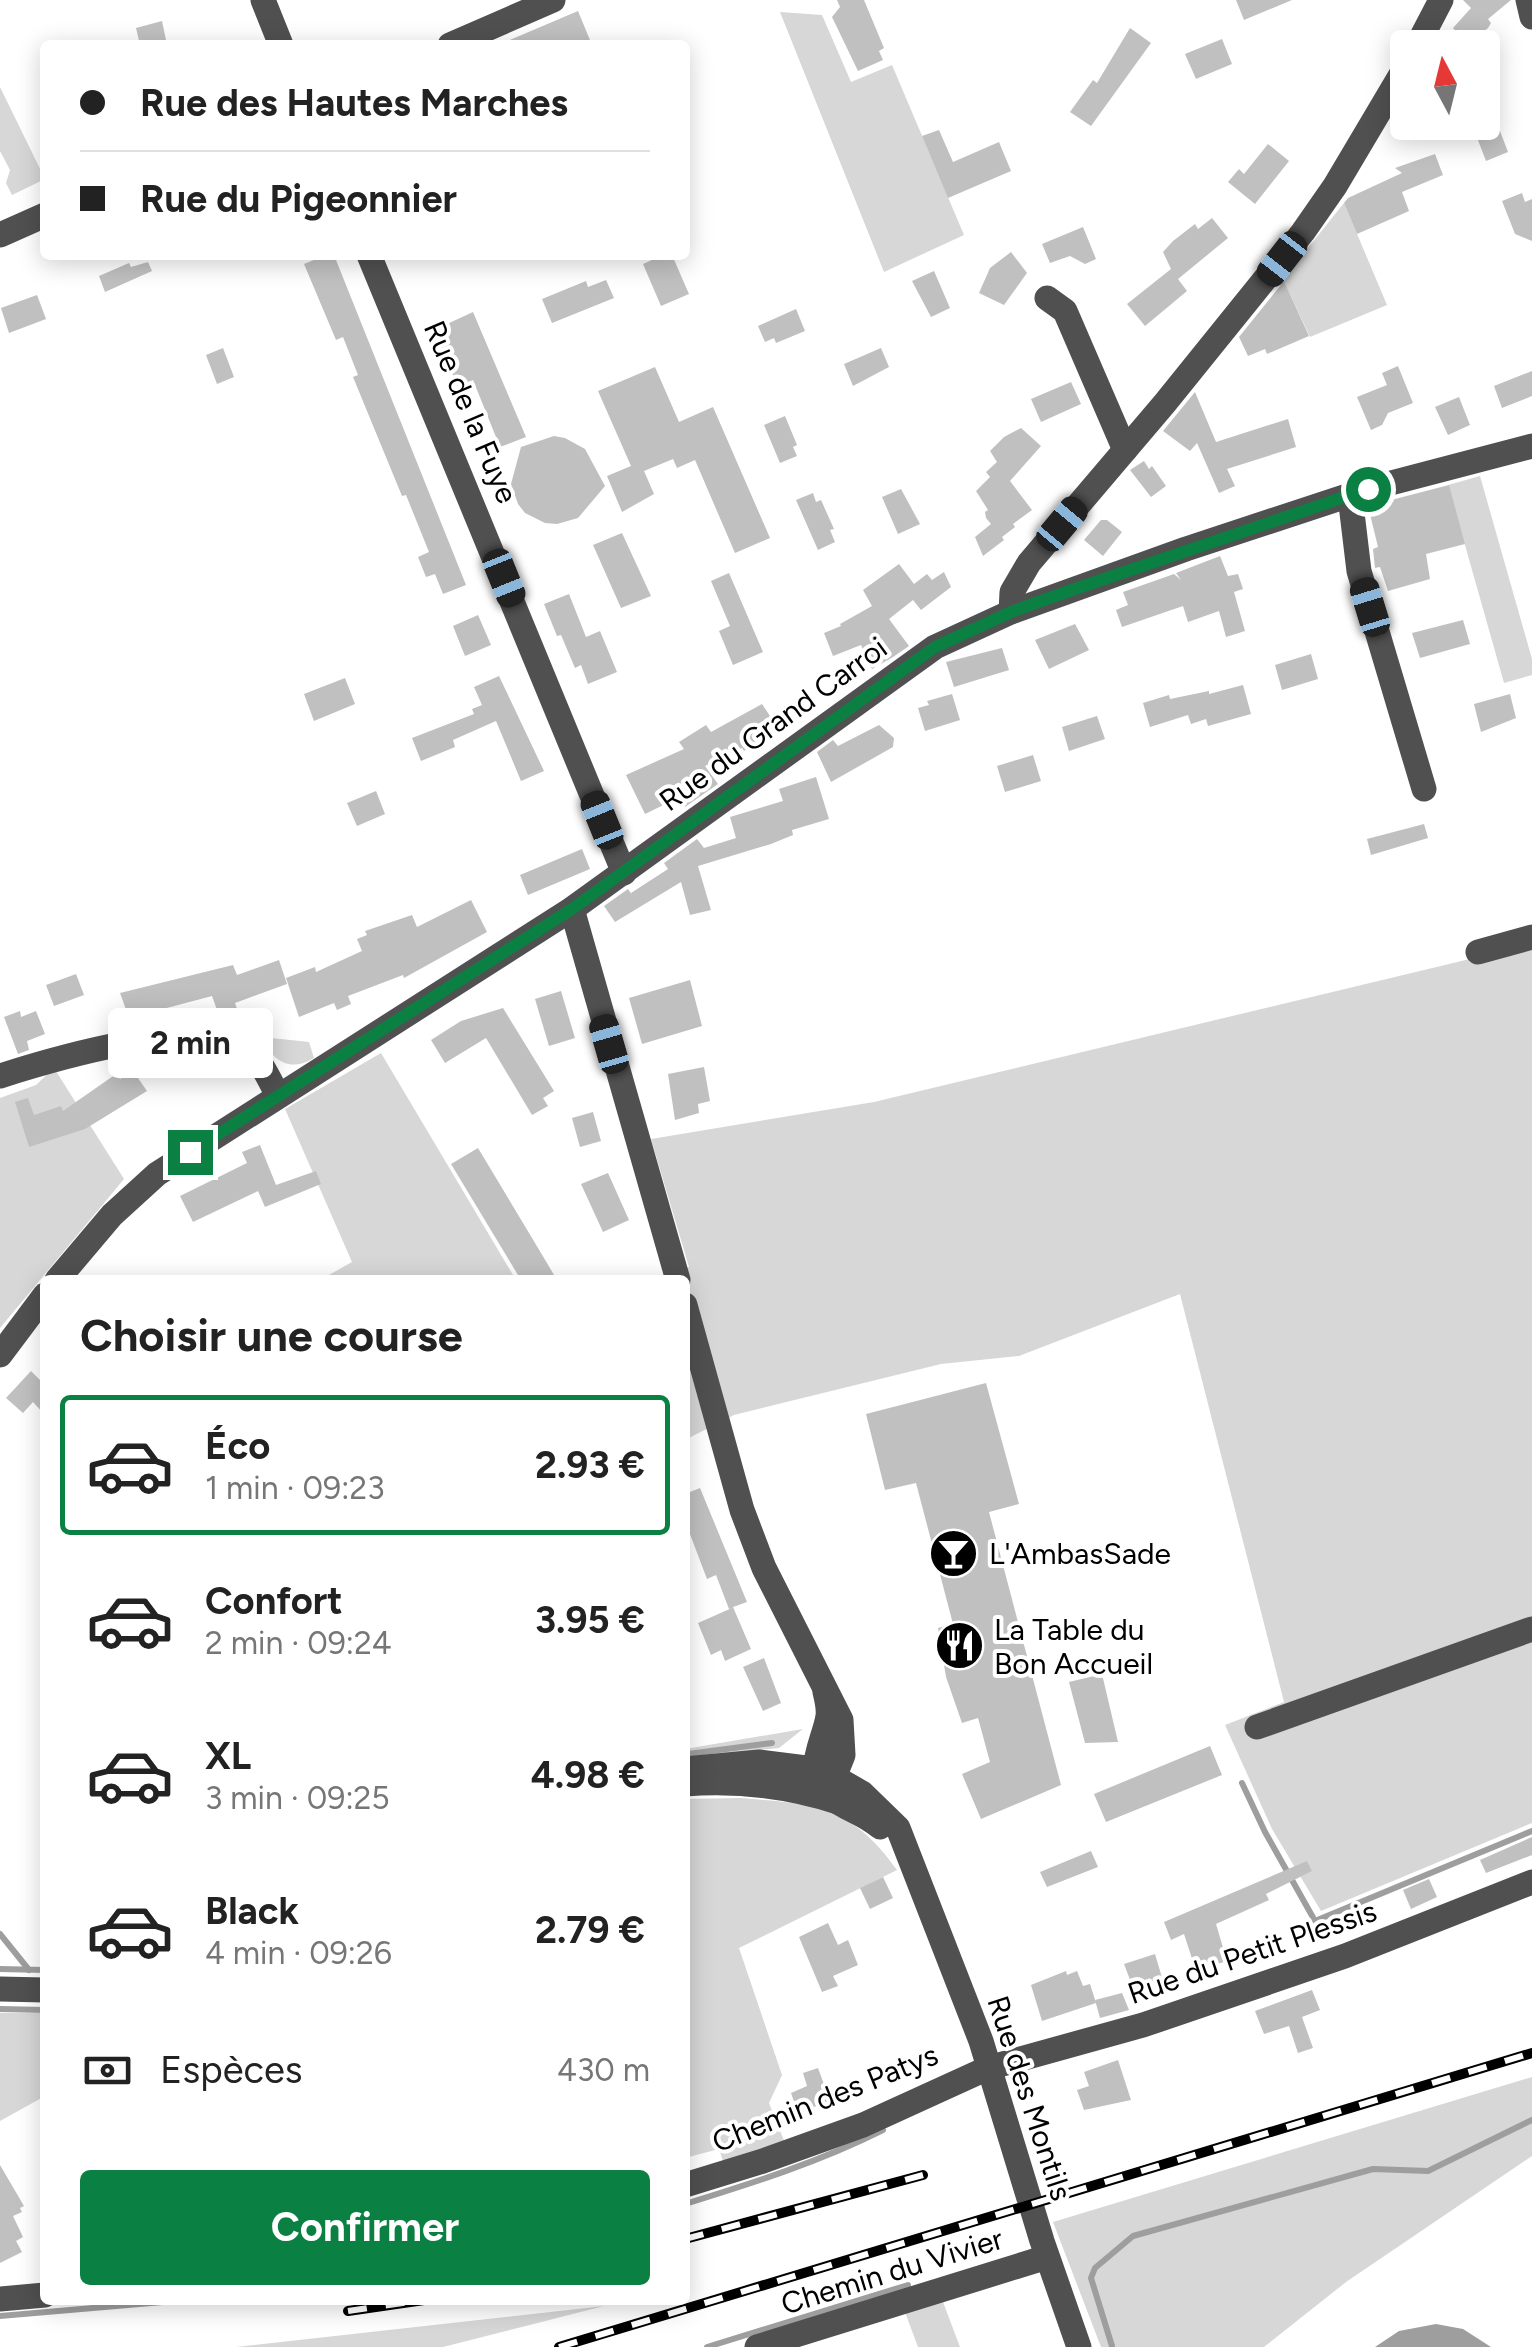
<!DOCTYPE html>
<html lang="fr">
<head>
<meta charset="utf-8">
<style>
	:root { --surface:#fff; --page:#f6f6f6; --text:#222; --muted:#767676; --line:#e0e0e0; --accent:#0b8043 }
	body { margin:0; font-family:Figtree,sans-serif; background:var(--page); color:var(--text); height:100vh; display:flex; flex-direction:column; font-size:38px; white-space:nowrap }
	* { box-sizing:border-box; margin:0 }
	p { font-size:32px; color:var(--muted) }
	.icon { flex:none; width:55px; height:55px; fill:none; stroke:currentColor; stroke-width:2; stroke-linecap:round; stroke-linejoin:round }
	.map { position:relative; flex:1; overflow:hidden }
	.details { position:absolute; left:40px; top:1275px; width:650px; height:1030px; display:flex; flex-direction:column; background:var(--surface); border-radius:10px; box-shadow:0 5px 25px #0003 }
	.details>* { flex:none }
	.top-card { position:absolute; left:40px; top:40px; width:650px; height:220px; border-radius:10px; box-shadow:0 5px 25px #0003; display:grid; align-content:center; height:220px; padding:0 40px; background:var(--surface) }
	.needle { width:65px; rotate:353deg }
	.tools { position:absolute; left:1390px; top:30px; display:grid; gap:20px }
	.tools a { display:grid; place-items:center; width:110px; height:110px; border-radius:10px; background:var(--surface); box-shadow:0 5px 25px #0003; font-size:50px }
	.end { position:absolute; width:45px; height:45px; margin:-22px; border:12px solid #0b8043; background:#fff; box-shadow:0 0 0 5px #fff }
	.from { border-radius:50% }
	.bubble { position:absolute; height:70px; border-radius:10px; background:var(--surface); box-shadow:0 5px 25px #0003; font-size:32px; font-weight:700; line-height:70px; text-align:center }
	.car { position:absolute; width:30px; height:60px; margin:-30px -15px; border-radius:12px; box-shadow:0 0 8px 2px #0007; background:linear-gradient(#222 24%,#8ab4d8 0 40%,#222 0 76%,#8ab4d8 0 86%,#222 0) }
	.top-card b { display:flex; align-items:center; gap:35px; height:95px; font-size:38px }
	.top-card b+b { border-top:2px solid var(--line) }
	.top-card i { width:25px; height:25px; background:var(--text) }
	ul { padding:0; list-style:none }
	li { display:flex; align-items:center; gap:30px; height:140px; margin:0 20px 15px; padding:0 20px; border:5px solid transparent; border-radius:10px }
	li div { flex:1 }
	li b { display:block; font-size:38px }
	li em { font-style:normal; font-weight:700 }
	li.active { border-color:var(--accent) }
	li>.icon { width:90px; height:90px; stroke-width:1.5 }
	h2 { padding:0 40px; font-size:45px; line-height:120px }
	.pay { display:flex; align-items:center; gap:25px; height:110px; padding:0 40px; font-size:38px }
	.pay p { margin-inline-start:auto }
	.action { display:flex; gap:20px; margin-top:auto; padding:20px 40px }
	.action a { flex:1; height:115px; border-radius:10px; background:var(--accent); color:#fff; font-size:40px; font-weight:700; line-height:115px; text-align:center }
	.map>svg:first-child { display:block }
</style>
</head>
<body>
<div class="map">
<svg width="1532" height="2347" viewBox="0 0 1532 2347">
	<rect width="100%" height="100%" fill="#fff"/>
	<!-- green -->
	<g fill="#d7d7d7">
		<polygon points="780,12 822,15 851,82 892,65 964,235 884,272"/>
		<polygon points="0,87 45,179 12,195 6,183 10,170 0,151"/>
		<polygon points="1344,203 1387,305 1310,337 1283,279"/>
		<polygon points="1480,476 1532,659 1532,675 1504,683 1448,485"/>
		<polygon points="1532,944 1532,1823 1321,1911 1272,1829 1225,1725 1284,1702 1180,1294 1019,1356 941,1364 734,1415 685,1440 685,1280 654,1280 689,1267 651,1139 874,1102"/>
		<path d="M262 1037 309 1042 314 1058C290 1073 272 1061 262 1037Z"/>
		<polygon points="381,1053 516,1280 320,1280 352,1262 285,1109"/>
		<polygon points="54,1068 124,1179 0,1328 0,1098 36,1085"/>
		<polygon points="803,1729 779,1748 685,1758 685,1749"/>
		<path d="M741 1798C814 1804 852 1806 897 1870L739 1948 782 2075 769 2103 789 2153 727 2173 719 2149 685 2158V1799Z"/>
		<polygon points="0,2013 45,2013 45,2096 0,2121"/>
		<polygon points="1532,2077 1532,2156 1346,2282 1264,2347 1101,2347 1053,2222"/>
		<polygon points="943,2302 960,2347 918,2347 905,2312"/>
		<polygon points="604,2306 443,2347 236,2347"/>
	</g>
	<!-- water -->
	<polygon fill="#9e9e9e" points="1436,2324 1463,2329 1491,2347 1375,2347 1399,2331"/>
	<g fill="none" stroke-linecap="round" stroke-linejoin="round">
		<!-- stream -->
		<g stroke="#9e9e9e" stroke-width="6">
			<polyline points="688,1754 772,1743"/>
			<polyline points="1242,1783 1265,1832 1315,1921 1532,1831"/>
			<polyline points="0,1934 29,1970"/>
			<polyline points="0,1969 45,1970"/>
			<polyline points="0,2009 45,2010"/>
			<path d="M685 2204C753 2183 819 2162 883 2130"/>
			<polyline points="0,2316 186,2300"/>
			<polyline points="1112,2346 1091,2278 1095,2268 1133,2236 1373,2169 1428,2171 1532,2120"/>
			<polyline points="707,2347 908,2285"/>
		</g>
	</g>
	<!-- building -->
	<g fill="#c0c0c0">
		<polygon points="837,0 864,0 884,48 879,51 883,60 858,71 832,17 840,7"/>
		<polygon points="1236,0 1292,0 1244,20"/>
		<polygon points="1463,0 1511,0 1488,19 1491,23 1488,28 1467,46 1453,28 1471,8"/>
		<polygon points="578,11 592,45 498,45"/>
		<polygon points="162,21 166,40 140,45 136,28"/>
		<polygon points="1130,28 1151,43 1091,126 1070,112 1093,80 1097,83"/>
		<polygon points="1222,39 1232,64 1196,79 1185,54"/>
		<polygon points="1484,89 1508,152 1486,161 1471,122 1482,122"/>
		<polygon points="939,130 953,162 999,142 1011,171 948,198 922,136"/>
		<polygon points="1268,144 1289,161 1255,204 1228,182 1239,169 1244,174"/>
		<polygon points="1435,154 1443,175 1402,192 1409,211 1357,234 1344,203 1348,198 1402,173 1395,168"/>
		<polygon points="1522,193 1525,202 1532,199 1532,241 1515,234 1502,201"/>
		<polygon points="1212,218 1228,238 1178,279 1187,291 1145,326 1127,304 1171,269 1163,252 1173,241 1195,224 1198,229"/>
		<polygon points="1083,227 1096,259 1085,264 1070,256 1050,263 1042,244"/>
		<polygon points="1011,252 1027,273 1004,305 979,293 990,268"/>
		<polygon points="326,255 334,255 466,585 443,594 435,574 426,577 418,557 429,552 406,495 402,496 353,377 358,375 343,337 336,340 304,264"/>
		<polygon points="663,255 672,255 689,294 661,306 643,264"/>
		<polygon points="148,262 152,271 105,292 99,276 129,263 131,267"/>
		<polygon points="934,271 950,308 931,317 912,281"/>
		<polygon points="606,280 614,298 552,323 542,299 586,281 588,287"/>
		<polygon points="1284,281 1309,336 1267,354 1265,349 1248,356 1239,337"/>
		<polygon points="37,295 46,319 9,333 1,308"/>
		<polygon points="796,309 805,331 776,343 774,338 765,342 758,326"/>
		<polygon points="473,312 526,437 500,447 473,380 458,387 434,330"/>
		<polygon points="223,348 234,377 217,384 206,355"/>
		<polygon points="881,348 889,367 853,386 844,364"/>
		<polygon points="1398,366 1413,403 1388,413 1382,425 1371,430 1357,397 1387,385 1382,373"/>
		<polygon points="655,367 679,422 713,407 770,538 735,553 695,460 677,468 673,459 644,471 654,494 622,512 607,476 631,466 598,391"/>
		<polygon points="1532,371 1532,396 1502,408 1494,386"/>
		<polygon points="1071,382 1081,404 1041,422 1031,399"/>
		<polygon points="1195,392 1216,442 1288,419 1296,447 1227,469 1235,486 1219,493 1197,443 1190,451 1163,431"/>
		<polygon points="1459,397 1470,425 1448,435 1435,407"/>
		<polygon points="785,416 797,445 793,447 797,456 780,463 764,425"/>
		<polygon points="1021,428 1041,446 1010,481 1032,510 1013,524 1015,527 1002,537 1004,540 983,556 975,537 991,524 986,518 985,512 988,510 976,491 990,477 986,472 997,462 990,451 1004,437"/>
		<polygon points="554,436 565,438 585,449 605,486 578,518 557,524 545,523 525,513 518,504 511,484 521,447"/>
		<polygon points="1144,461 1149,469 1152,466 1166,486 1151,497 1130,470"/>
		<polygon points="1449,485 1465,544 1426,554 1430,579 1388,591 1380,567 1375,568 1373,549 1378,547 1368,506"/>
		<polygon points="901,489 920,524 898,534 882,497"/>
		<polygon points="813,493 816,502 821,500 834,529 830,530 835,542 818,550 796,500"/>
		<polygon points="1101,520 1107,520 1122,532 1103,556 1084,540"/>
		<polygon points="622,533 651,596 621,608 593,545"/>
		<polygon points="1220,556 1228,576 1238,574 1243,589 1234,592 1245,631 1226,637 1219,611 1188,622 1183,606 1122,627 1116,610 1128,605 1123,592 1174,574 1181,580 1176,573"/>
		<polygon points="899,564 914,584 927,574 932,580 944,572 951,587 921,610 913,600 889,619 909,646 893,657 872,669 861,645 833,656 824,633 841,626 840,624 872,606 863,590"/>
		<polygon points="729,573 763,652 733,665 719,631 730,626 711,581"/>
		<polygon points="569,594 586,637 600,631 617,672 588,684 581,665 575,668 561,635 557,636 544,604"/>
		<polygon points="478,615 491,645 465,656 453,626"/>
		<polygon points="1463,620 1470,644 1420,658 1412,633"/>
		<polygon points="1075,624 1089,650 1049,669 1035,640"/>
		<polygon points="1002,648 1009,670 954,687 946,662"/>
		<polygon points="1311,654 1318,679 1282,690 1275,665"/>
		<polygon points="499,676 544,771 521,781 496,721 453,740 455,747 421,761 412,738 474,714 472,709 482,705 474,687"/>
		<polygon points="345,678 355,704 314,721 304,694"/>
		<polygon points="1243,685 1251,714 1208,726 1206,719 1191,724 1188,715 1150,727 1143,703 1169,695 1170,699 1209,691 1209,694"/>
		<polygon points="952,694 960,720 925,731 918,708 929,705 927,701"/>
		<polygon points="1510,694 1516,718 1481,732 1474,704"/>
		<polygon points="762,704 778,728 744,751 742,748 705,766 718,784 685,807 680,797 645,814 626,775 684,749 679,742 706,725 711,732"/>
		<polygon points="1097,716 1105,739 1069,751 1062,727"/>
		<polygon points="879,725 894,738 893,747 831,782 817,752 833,740 838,746"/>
		<polygon points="1033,755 1041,781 1005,792 997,766"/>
		<polygon points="816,777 829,819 792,830 793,835 771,844 698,866 711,910 690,915 681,882 615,922 604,906 628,889 633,896 631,893 668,869 664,863 697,839 704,848 736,838 730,817 783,801 779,789"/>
		<polygon points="376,791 385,814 357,826 347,803"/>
		<polygon points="1424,824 1428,838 1371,855 1367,839"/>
		<polygon points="582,849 590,869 528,895 520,875"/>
		<polygon points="471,900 487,932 404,978 403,975 348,996 351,1004 337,1010 334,1003 299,1017 286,978 315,967 316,972 362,951 357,939 367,935 365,931 412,915 417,927"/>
		<polygon points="279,960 287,984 235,1003 242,1023 221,1021 212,996 129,1018 120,993 233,965 237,975"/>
		<polygon points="76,974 84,995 54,1006 46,985"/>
		<polygon points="690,980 702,1026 642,1044 629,998"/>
		<polygon points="561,991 575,1038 549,1046 535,999"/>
		<polygon points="503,1008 554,1091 543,1098 548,1106 532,1115 486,1038 445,1063 431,1040 461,1021"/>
		<polygon points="20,1011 21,1017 36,1011 45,1034 27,1041 29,1050 18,1054 4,1017"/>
		<polygon points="704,1067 710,1101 698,1104 699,1113 675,1120 668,1074"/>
		<polygon points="133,1071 147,1091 85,1129 29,1147 15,1102 28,1098 34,1115 61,1106 63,1111 116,1074 120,1079"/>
		<polygon points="593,1112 601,1141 580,1147 572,1118"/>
		<polygon points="260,1145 276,1185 316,1171 321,1184 265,1207 258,1191 193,1222 180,1196 247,1163 242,1152"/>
		<polygon points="478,1148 544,1258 557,1280 521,1280 451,1164"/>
		<polygon points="608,1173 629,1220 603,1232 581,1184"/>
		<polygon points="31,1371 45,1385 45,1415 33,1402 23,1413 6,1398"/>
		<polygon points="986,1383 1019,1504 989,1512 1061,1785 981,1819 962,1774 990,1762 978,1718 962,1723 946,1677 938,1628 953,1624 916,1483 885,1490 866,1414"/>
		<polygon points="700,1488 747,1602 733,1607 751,1649 725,1661 721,1650 711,1655 698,1623 732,1608 729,1609 716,1575 707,1579 685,1521 685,1494"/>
		<polygon points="764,1658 781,1703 763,1711 743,1667"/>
		<polygon points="1102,1674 1118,1742 1085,1743 1069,1682"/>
		<polygon points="1210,1746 1222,1775 1106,1822 1094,1794"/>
		<polygon points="1532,1837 1532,1855 1486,1873 1480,1860"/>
		<polygon points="1091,1851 1098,1867 1047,1887 1040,1872"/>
		<polygon points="1307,1861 1312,1871 1266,1894 1269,1900 1216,1924 1227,1961 1196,1971 1184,1934 1171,1940 1164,1922"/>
		<polygon points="883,1877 893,1898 870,1909 860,1888"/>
		<polygon points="1429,1879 1437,1897 1411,1909 1403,1890"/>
		<polygon points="828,1923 838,1945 848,1940 858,1965 833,1976 838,1986 822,1992 799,1937"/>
		<polygon points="1155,1954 1163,1981 1134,1990 1124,1964"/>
		<polygon points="1066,1971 1067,1975 1077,1971 1083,1986 1090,1984 1096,2003 1042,2021 1031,1985"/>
		<polygon points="1312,1990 1320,2010 1302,2017 1313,2048 1298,2053 1289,2026 1264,2034 1255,2011"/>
		<polygon points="1122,1993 1129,2010 1100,2018 1095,2000"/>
		<polygon points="1118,2060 1131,2100 1084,2110 1077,2090 1089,2086 1084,2072"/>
		<polygon points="818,2068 830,2101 798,2113 791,2093 807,2086 803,2073"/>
		<polygon points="0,2165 24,2206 20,2208 22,2212 13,2216 23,2237 16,2241 22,2252 0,2263"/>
	</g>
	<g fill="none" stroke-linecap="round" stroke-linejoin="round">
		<!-- minor -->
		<g stroke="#505050" stroke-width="25">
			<polyline points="263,0 281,45"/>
			<polyline points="1528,0 1532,17"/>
			<polyline points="450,45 553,0"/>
			<polyline points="1416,48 1441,0"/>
			<polyline points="0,235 45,215"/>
			<polyline points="369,255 624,873"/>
			<polyline points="1047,298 1065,311 1125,450"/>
			<polyline points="1350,496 1359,571 1424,789"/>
			<polyline points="1011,612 1012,592 1029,563 1165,403 1303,232 1335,186 1408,63"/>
			<polyline points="572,909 678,1280"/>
			<polyline points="1478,952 1532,937"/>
			<path d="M0 1076C50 1060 197 1016 243 1046 260 1057 269 1079 278 1096"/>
			<polyline points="57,1280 112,1215 157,1174 572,909 935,647 1011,612 1186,549 1368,489 1532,446"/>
			<polyline points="685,1305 742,1510 764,1568 841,1720 843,1755 835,1775"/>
			<polyline points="0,1355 45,1295"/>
			<path d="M825 1692C827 1700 829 1708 828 1716 824 1743 800 1775 832 1798 847 1810 862 1812 880 1827"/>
			<polyline points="1257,1727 1532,1629"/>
			<polyline points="685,1769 759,1762 822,1770 862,1793 898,1828 981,2041 1042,2241 1079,2347"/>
			<path d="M685 1784C737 1780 788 1786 838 1802"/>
			<polyline points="0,1989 45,1990"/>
			<polyline points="685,2185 763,2161 863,2125 988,2068 1143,2025 1345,1956 1532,1882"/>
			<polyline points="0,2299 45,2295"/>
			<polyline points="757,2347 1047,2257"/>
		</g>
		<defs>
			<g id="rail">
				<polyline points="685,2239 923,2175"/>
				<polyline points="348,2311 424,2300"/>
				<polyline points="559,2347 1532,2053"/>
			</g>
		</defs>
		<!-- rail casing -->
		<use href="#rail" stroke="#000" stroke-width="10"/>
		<!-- rail -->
		<use href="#rail" stroke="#fff" stroke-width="6" stroke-dasharray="19" stroke-linecap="butt"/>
	</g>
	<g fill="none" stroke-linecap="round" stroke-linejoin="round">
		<!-- route -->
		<polyline stroke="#0b8043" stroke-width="12" points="190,1152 572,909 935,647 1011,612 1066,592 1368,489"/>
	</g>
	<!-- icons -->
	<defs>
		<symbol id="bar-disc" viewBox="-11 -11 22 22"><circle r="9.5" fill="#000" stroke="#fff"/><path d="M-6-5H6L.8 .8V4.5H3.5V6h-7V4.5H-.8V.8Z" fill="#fff"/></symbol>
		<symbol id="restaurant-disc" viewBox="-11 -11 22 22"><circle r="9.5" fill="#000" stroke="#fff"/><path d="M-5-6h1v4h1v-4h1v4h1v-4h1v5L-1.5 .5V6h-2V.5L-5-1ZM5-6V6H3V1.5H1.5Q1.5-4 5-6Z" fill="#fff"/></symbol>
	</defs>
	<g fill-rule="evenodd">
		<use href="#bar-disc" x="926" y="1526" width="55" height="55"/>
		<use href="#restaurant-disc" x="932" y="1618" width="55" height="55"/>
	</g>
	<g text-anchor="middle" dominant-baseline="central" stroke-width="8" stroke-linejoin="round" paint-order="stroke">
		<!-- street labels -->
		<g font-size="30" fill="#000" stroke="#fff">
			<text transform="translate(471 412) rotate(67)">Rue de la Fuye</text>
			<text transform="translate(773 724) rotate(-36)">Rue du Grand Carroi</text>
			<text transform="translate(1252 1952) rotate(-19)">Rue du Petit Plessis</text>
			<text transform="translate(825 2098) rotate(-22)">Chemin des Patys</text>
			<text transform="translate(1030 2098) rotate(72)">Rue des Montils</text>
			<text transform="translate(892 2271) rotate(-17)">Chemin du Vivier</text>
		</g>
		<!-- poi labels -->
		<g font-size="30" fill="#000" stroke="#fff" text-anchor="start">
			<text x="989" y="1553">L'AmbasSade</text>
			<text x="994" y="1629">La Table du<tspan x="994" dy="34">Bon Accueil</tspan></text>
		</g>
	</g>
</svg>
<div class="tools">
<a><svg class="needle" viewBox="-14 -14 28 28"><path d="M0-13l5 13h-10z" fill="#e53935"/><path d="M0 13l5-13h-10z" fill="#767676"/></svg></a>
</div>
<i class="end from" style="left:1368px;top:489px"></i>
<i class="end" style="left:190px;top:1152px"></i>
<div class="bubble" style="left:108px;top:1008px;width:165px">2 min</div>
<i class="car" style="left:1282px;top:259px;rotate:218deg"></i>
<i class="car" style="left:1062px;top:524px;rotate:40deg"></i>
<i class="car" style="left:504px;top:578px;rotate:158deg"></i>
<i class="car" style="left:1370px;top:607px;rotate:343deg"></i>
<i class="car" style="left:602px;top:820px;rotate:338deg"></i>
<i class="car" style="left:609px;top:1044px;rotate:344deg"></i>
<div class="top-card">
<b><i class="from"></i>Rue des Hautes Marches</b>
<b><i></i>Rue du Pigeonnier</b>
</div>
<section class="details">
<h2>Choisir une course</h2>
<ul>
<li class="active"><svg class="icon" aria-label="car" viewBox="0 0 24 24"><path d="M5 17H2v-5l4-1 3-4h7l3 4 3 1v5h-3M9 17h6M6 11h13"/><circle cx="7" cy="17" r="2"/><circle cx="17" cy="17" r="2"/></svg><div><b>Éco</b><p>1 min · 09:23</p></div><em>2.93 €</em></li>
<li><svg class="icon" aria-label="car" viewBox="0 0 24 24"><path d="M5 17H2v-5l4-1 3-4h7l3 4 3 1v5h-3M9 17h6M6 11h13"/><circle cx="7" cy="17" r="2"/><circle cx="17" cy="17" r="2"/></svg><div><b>Confort</b><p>2 min · 09:24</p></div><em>3.95 €</em></li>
<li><svg class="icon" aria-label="car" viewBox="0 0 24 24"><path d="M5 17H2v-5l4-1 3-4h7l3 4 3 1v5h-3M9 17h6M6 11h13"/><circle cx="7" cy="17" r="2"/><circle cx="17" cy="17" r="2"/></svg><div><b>XL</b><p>3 min · 09:25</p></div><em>4.98 €</em></li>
<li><svg class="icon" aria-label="car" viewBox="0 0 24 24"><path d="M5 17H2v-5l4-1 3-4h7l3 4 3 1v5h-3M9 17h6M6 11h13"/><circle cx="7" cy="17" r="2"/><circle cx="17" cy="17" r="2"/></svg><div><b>Black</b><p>4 min · 09:26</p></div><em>2.79 €</em></li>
</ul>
<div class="pay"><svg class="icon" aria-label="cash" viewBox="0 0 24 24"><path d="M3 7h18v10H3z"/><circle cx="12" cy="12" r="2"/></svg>Espèces<p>430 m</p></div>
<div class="action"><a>Confirmer</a></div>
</section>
</div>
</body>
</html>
